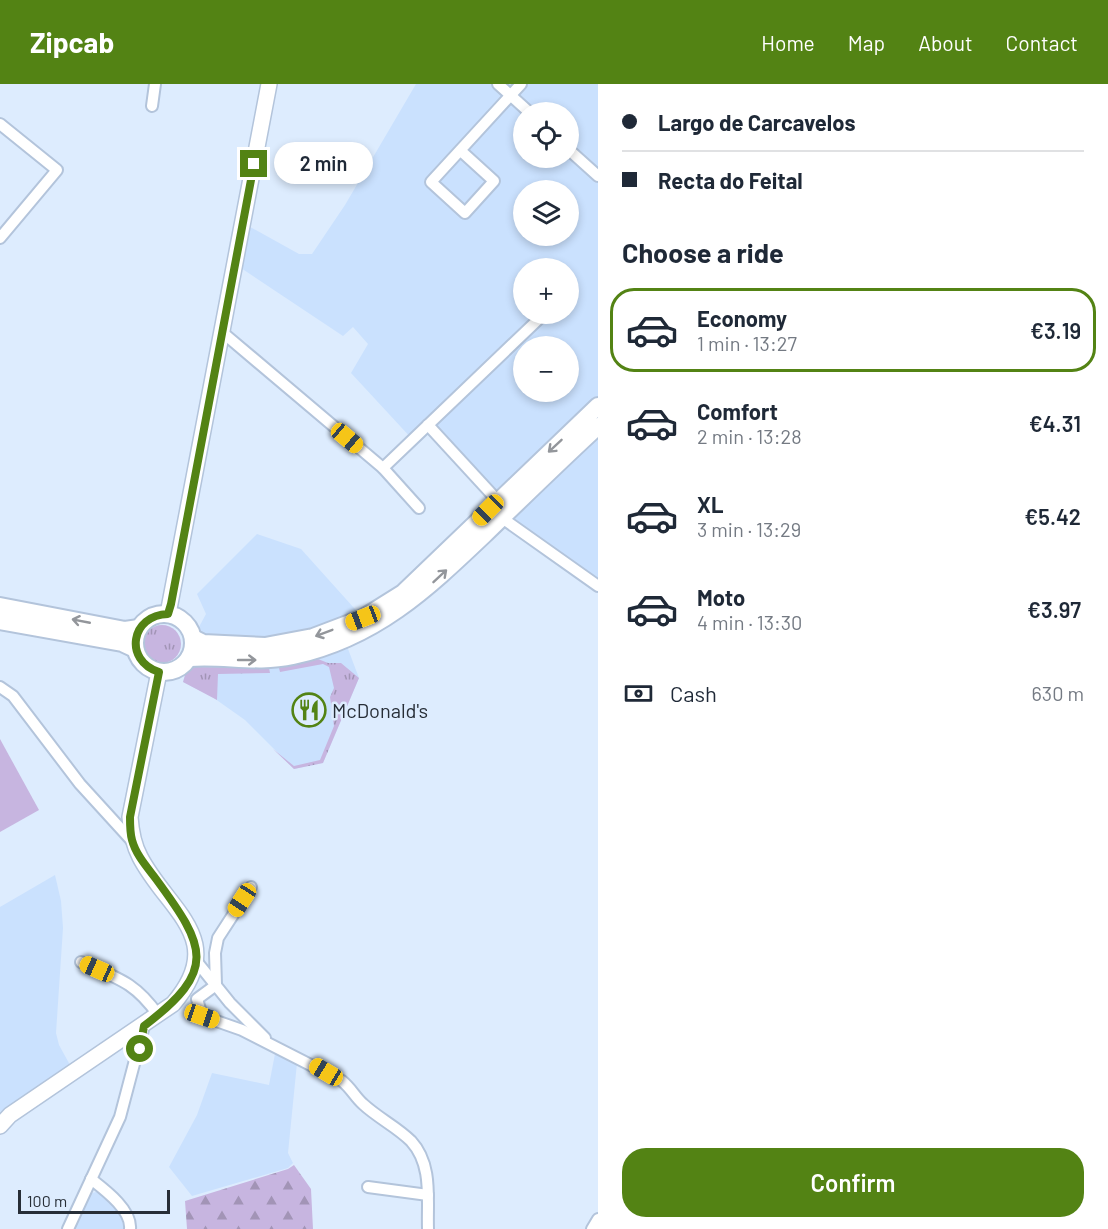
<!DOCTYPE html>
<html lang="en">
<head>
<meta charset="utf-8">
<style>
	:root { --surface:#fff; --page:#f2f2f3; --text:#1f2937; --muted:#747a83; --line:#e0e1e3; --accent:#538314 }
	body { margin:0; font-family:Barlow,sans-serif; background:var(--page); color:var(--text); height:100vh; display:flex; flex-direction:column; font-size:22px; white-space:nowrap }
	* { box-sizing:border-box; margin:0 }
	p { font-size:20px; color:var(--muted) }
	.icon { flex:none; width:33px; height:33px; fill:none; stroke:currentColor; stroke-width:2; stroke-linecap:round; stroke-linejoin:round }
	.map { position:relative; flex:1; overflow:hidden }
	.drawer { display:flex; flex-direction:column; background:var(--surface); width:510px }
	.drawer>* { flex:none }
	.hud { display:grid; align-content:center; height:132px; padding:0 24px; background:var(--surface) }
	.tools { position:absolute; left:513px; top:18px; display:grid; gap:12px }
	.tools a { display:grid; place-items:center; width:66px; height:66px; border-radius:50%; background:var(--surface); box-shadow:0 3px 9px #0003; font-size:30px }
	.scale { position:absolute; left:18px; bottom:15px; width:152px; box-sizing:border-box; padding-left:6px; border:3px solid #272e37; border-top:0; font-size:16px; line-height:21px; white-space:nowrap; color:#272e37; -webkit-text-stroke:4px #ddecfe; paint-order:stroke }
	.end { position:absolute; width:27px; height:27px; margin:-14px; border:8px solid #538314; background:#fff; box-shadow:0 0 0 3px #fff }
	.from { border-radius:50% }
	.bubble { position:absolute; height:42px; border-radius:21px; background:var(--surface); box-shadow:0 3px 9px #0003; font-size:20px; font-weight:600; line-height:42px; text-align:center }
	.car { position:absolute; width:18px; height:36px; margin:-18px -9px; border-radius:8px; box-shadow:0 0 4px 2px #0007; background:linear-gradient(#f5c518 24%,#345 0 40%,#f5c518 0 76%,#345 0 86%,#f5c518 0) }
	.hud b { display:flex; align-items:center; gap:21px; height:57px; font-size:22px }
	.hud b+b { border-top:2px solid var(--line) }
	.hud i { width:15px; height:15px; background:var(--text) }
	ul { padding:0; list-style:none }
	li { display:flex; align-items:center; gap:18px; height:84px; margin:0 12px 9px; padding:0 12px; border:3px solid transparent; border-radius:24px }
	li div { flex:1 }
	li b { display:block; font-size:22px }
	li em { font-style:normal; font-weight:600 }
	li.on { border-color:var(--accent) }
	li>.icon { width:54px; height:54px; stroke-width:1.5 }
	h2 { padding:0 24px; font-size:27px; line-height:72px }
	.pay { display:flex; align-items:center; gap:15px; height:66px; padding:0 24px; font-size:22px }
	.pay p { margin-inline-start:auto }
	.cta { display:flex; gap:12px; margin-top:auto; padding:12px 24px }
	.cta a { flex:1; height:69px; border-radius:24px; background:var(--accent); color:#fff; font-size:24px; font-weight:600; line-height:69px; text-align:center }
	header { display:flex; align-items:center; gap:36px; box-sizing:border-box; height:84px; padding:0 30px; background:var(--accent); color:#fff }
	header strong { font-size:28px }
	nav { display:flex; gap:33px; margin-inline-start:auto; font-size:21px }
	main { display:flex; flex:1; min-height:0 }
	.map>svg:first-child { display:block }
</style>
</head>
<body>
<header>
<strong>Zipcab</strong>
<nav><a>Home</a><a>Map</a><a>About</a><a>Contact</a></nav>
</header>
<main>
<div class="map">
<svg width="598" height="1145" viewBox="0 0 598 1145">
	<defs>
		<pattern id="grass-tufts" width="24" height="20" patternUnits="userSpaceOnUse" patternTransform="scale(1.5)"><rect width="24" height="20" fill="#c7b5e0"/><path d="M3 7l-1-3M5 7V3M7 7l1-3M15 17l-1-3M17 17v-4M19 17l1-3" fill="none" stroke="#a294b6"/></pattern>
		<pattern id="forest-firs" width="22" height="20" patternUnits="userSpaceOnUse" patternTransform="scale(1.5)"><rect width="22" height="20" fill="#c7b5e0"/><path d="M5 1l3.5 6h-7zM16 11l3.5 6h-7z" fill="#a294b6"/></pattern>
	</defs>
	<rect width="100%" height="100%" fill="#ddecfe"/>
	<!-- built -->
	<g fill="#cae1fe" fill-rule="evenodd">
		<path d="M416 0H598V322L497 416 429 341 413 356 351 289 368 260 353 243 343 252 235 180 243 139 299 170H312L345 121ZM524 28H568V74H524ZM524 106H568V152H524ZM524 184H568V230H524ZM524 262H568V308H524Z"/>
		<polygon points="598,342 598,502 502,434"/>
		<polygon points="257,450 301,465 363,534 265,562 193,554 206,530 197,510"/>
		<polygon points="345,557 359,594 323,679 294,685 245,636 211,612 183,598 189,574"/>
		<polygon points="55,791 61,817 63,844 56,949 59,961 70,981 0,1028 0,823"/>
		<polygon points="275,970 297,979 288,1069 293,1079 288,1084 192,1112 169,1083 197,1031 212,989 269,1001"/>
		<polygon points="100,1107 109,1114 128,1140 128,1145 72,1145 88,1110"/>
	</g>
	<!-- grass -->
	<g fill="url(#grass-tufts)">
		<circle cx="162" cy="560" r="19"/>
		<polygon points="318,575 328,579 341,579 359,594 323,679 294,685 273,665 294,682 320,676 334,642 330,613 334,604 329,583 323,580 280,588 279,584"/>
		<polygon points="195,583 269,584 270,589 218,590 217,616 183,598 186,588"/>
	</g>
	<!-- forest -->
	<polygon fill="url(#forest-firs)" points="294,1081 311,1105 313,1145 187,1145 185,1117 288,1085"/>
	<!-- garden -->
	<polygon fill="#c7b5e0" points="0,655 39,726 0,748"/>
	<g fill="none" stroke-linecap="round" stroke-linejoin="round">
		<defs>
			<g id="street">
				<polyline points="498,0 529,28"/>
				<polyline points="152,22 155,0"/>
				<polyline points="0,40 57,86 0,154"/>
				<polyline points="568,65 598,92"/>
				<polyline points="461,67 494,97 465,129 431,98 521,0"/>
				<polyline points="222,248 383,384 544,230"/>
				<polyline points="428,341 497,416"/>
				<polyline points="383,384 419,424"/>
				<polyline points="502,434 598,502"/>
				<polyline points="0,603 13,612 80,700 132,757"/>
				<path d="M251 803 218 854 215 869 216 901 197 915 202 932 242 946 342 997C351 1004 355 1013 363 1020 378 1034 397 1043 411 1057 433 1081 427 1115 428 1145"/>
				<path d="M81 878C117 894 135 898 158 931"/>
				<polyline points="197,878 230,919 265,954"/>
				<path d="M91 1095C105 1106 132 1126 130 1145"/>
				<polyline points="368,1103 428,1111"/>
				<polyline points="68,1145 120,1033 144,942"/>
				<polyline points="592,1145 598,1135"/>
			</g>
			<g id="secondary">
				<polyline points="168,530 269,0"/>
				<path d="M0 1042 10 1031 173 920C229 855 168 827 140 773 133 760 131 748 130 733L159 588"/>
			</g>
			<g id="primary">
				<polyline points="0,522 125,546 139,544"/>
				<circle cx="164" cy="559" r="29"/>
				<polyline points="0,537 122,559 135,565"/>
				<polyline points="193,554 203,559 265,562 313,553 363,534 403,509 598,322"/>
				<path d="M189 574C225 571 256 580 293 572 376 554 427 505 486 449 523 413 560 377 598 342"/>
			</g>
		</defs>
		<!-- street casing -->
		<use href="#street" stroke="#b3c4db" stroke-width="14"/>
		<!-- secondary casing -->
		<use href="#secondary" stroke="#b3c4db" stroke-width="18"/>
		<!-- primary casing -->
		<use href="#primary" stroke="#b3c4db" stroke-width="20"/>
		<!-- street -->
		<use href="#street" stroke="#fff" stroke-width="10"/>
		<!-- secondary -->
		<use href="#secondary" stroke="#fff" stroke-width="15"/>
		<!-- primary -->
		<use href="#primary" stroke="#fff" stroke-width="16"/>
	</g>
	<!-- one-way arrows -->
	<defs><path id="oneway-shaft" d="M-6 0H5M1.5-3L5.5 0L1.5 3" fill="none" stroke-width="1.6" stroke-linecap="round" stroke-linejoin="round" transform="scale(1.5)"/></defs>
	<g stroke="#93969b">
		<use href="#oneway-shaft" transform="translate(555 362) rotate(137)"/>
		<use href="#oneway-shaft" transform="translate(440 492) rotate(-43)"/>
		<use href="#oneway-shaft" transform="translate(81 537) rotate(-169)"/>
		<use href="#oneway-shaft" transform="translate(324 549) rotate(159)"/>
		<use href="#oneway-shaft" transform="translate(247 576)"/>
	</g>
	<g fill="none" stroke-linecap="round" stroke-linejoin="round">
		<!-- route -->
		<path stroke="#538314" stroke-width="8" d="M140 965 144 942C218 886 206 863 156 795 147 783 136 771 132 756 130 749 130 741 130 733L159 588C123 576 131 531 168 530L171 520 254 80"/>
	</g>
	<!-- icons -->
	<defs>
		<symbol id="restaurant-ring" viewBox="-11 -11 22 22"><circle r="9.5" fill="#ddecfe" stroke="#538314" stroke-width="1.5"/><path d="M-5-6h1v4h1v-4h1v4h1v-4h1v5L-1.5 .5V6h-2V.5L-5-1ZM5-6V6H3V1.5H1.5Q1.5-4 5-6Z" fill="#538314"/></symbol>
	</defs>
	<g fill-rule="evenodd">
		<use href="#restaurant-ring" x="290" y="607" width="38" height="38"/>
	</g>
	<g text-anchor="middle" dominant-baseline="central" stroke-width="5" stroke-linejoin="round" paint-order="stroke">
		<!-- poi labels -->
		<g font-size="20" fill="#272e37" stroke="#ddecfe" text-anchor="start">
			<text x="332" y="626">McDonald's</text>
		</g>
	</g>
</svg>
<div class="tools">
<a><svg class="icon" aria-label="locate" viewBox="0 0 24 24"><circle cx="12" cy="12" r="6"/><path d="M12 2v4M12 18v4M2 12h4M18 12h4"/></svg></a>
<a><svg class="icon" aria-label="layers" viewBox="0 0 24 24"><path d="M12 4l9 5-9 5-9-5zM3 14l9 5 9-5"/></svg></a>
<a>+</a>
<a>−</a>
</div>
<div class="scale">100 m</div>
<i class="end from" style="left:140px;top:965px"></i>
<i class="end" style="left:254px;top:80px"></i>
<div class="bubble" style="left:274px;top:58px;width:99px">2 min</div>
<i class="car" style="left:347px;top:354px;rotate:130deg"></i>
<i class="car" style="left:488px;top:426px;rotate:225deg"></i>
<i class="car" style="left:363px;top:534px;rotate:249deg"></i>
<i class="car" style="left:242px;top:816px;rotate:213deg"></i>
<i class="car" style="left:97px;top:885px;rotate:294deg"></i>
<i class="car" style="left:202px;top:932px;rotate:109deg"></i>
<i class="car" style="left:326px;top:988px;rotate:301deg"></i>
</div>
<section class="drawer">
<div class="hud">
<b><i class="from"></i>Largo de Carcavelos</b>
<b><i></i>Recta do Feital</b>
</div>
<h2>Choose a ride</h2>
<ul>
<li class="on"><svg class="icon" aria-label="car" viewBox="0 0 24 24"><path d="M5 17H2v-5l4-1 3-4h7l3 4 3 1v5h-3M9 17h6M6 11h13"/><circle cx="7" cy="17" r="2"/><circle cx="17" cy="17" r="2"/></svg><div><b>Economy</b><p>1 min · 13:27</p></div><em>€3.19</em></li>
<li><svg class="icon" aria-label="car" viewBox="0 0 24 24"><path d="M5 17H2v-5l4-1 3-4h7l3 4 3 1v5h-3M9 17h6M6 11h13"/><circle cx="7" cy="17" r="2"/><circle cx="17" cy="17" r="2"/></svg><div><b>Comfort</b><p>2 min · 13:28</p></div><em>€4.31</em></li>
<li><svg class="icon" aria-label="car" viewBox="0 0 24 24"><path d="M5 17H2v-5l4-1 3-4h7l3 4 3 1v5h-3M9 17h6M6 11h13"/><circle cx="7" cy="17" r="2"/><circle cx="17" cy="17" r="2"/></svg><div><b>XL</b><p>3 min · 13:29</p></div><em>€5.42</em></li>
<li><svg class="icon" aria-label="car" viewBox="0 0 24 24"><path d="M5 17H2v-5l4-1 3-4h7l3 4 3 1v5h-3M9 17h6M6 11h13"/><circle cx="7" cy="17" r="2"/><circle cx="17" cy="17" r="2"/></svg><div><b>Moto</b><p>4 min · 13:30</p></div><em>€3.97</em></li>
</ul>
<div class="pay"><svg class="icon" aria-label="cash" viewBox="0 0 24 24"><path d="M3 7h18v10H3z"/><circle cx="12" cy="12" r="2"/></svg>Cash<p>630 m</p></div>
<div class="cta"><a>Confirm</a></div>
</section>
</main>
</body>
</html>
